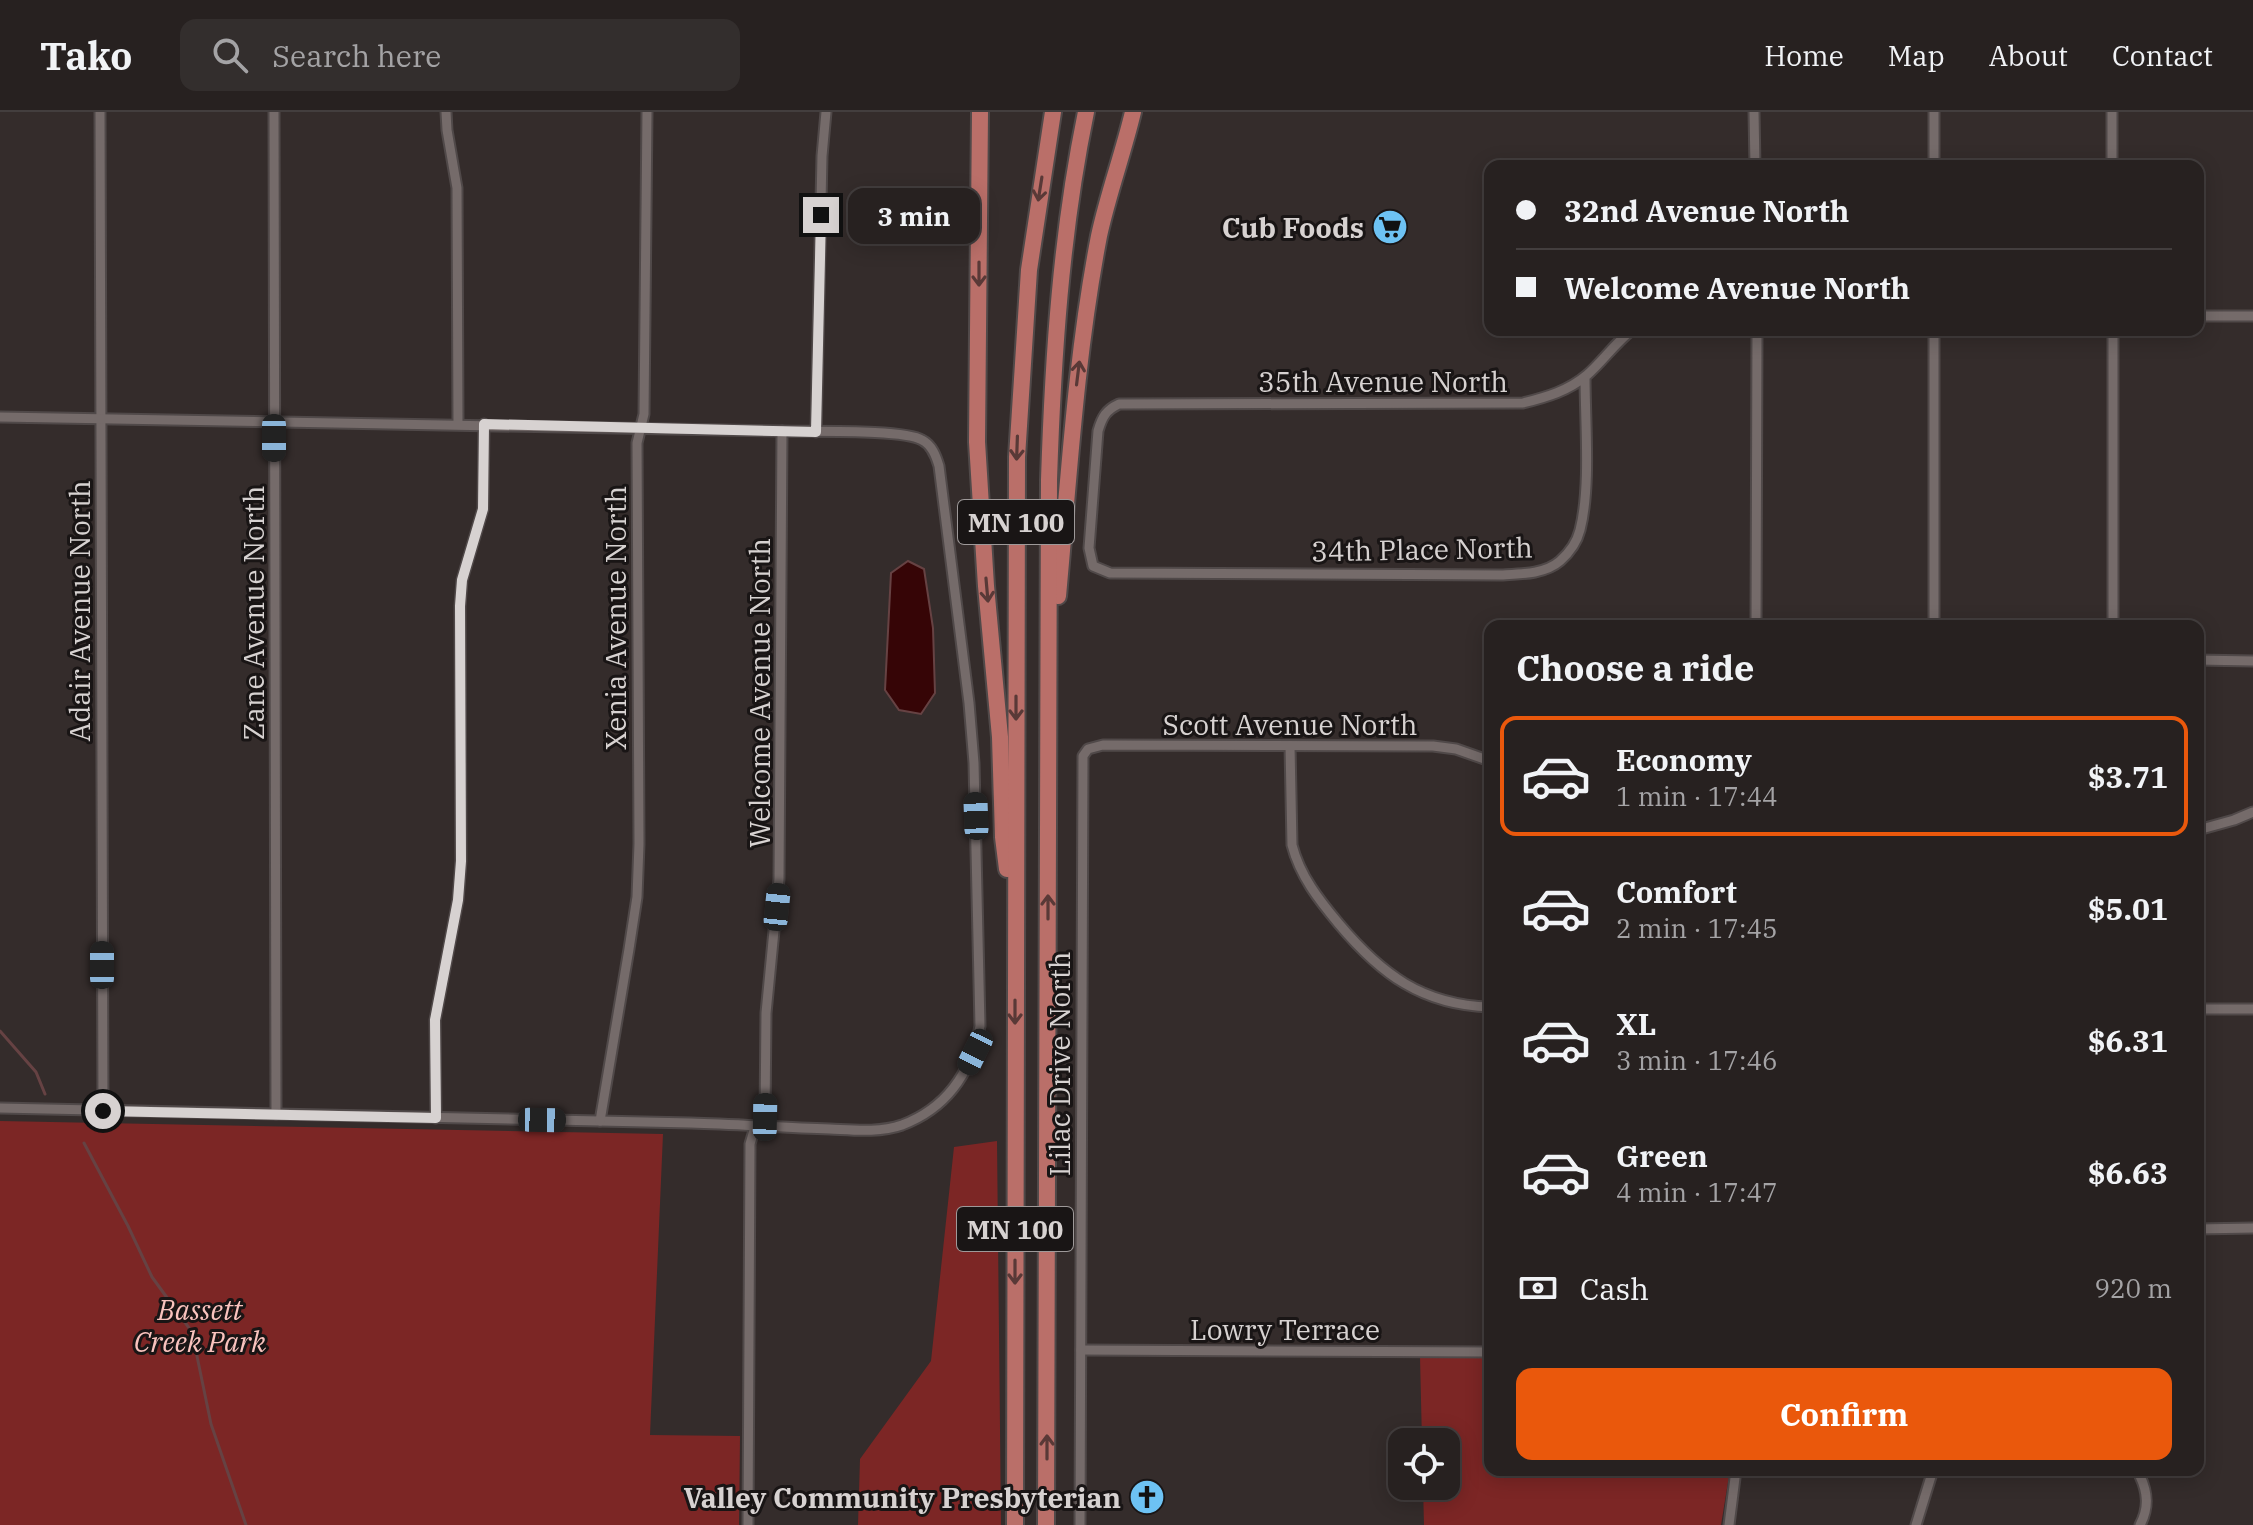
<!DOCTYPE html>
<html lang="en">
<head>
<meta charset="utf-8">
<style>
	:root { --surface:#272120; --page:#332e2d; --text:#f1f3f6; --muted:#a4a3a5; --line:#433e3e; --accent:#ea580c }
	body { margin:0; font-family:"IBM Plex Serif",serif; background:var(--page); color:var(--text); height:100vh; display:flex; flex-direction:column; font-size:30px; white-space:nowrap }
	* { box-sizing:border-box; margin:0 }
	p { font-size:26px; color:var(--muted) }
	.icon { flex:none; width:44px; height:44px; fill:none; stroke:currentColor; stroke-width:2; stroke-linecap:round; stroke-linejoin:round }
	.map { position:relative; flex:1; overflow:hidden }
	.sheet { position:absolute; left:1484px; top:508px; width:720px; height:856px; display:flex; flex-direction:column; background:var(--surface); border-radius:16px; box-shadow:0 4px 20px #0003,0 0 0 2px var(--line) }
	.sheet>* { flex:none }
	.guide { position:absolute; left:1484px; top:48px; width:720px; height:176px; border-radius:16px; box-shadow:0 4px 20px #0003,0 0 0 2px var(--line); display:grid; align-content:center; height:176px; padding:0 32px; background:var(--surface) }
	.buttons { position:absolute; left:1388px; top:1316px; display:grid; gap:16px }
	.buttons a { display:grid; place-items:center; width:72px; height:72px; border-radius:16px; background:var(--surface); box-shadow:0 4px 20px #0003,0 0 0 2px var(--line); font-size:40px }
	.end { position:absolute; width:36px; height:36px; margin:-18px; border:10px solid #d7d2d1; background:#111; box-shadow:0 0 0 4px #111 }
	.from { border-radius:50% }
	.bubble { position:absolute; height:56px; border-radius:16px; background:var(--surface); box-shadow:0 4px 20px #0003,0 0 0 2px var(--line); font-size:26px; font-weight:700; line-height:56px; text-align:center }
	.car { position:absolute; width:24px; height:48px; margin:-24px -12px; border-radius:10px; box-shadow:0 0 6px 2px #0007; background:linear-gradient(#222 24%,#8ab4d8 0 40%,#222 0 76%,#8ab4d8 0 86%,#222 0) }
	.guide b { display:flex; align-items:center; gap:28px; height:76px; font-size:30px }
	.guide b+b { border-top:2px solid var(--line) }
	.guide i { width:20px; height:20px; background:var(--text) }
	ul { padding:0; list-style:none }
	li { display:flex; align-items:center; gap:24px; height:120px; margin:0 16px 12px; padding:0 16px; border:4px solid transparent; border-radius:16px }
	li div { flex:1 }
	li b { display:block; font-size:30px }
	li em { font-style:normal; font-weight:700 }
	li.on { border-color:var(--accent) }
	li>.icon { width:72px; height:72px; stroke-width:1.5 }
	h2 { padding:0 32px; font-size:36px; line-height:96px }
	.pay { display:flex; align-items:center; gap:20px; height:88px; padding:0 32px; font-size:30px }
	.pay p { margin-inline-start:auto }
	.primary-button { display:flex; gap:16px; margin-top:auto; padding:16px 32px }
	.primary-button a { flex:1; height:92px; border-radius:16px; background:var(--accent); color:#fff; font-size:32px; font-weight:700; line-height:92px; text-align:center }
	header { display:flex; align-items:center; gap:48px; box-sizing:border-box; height:112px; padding:0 40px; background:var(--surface); border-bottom:2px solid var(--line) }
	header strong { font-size:38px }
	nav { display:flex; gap:44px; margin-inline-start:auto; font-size:28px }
	.search { width:560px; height:72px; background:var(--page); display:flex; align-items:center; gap:20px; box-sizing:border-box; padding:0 28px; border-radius:16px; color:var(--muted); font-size:30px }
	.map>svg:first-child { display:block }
</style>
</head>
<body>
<header>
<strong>Tako</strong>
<div class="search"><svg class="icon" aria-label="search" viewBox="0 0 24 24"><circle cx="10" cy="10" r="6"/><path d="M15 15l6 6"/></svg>Search here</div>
<nav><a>Home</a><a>Map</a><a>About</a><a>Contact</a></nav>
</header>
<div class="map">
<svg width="2253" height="1413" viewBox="0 0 2253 1413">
	<rect width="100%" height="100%" fill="#342c2b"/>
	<!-- green -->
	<g fill="#7c2625">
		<polygon points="0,1009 663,1022 650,1323 740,1324 739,1413 0,1413"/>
		<polygon points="997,1029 1001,1413 858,1413 860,1347 931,1249 954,1035"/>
		<polygon points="1420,1245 1490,1246 1490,1358 1730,1358 1721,1413 1424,1413 1423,1374 1446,1374 1446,1330 1422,1330"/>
	</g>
	<!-- water -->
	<polygon fill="#360506" stroke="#664243" stroke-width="2" points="908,449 924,457 933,516 935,581 921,602 899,598 885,578 891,461"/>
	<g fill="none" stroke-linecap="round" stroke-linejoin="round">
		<!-- stream -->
		<g stroke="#664243" stroke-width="3">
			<polyline points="0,919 36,960 45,982"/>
			<polyline points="84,1031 128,1114 152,1165 192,1220 211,1312 246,1413"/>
		</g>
		<defs>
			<g id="street">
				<polyline points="100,0 103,999"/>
				<polyline points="274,0 276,1002"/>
				<polyline points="446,0 447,18 457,76 458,312"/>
				<polyline points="1754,0 1755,54"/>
				<polyline points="1934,0 1934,54"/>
				<polyline points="2112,0 2112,54"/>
				<polyline points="2198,204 2253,204"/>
				<polyline points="1934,218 1934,514"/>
				<polyline points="2113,218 2113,514"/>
				<path d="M1585 265C1585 311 1591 375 1580 418 1577 430 1569 441 1560 449 1545 462 1521 462 1501 463L1110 461 1093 454 1089 436 1098 319C1102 305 1106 298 1119 292L1523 291C1547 285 1568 279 1587 263 1603 249 1615 231 1632 218"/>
				<path d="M0 305 782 319C809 320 904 317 922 328 932 333 936 344 939 354L969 591 974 651 980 914C971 960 947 996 902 1013 879 1021 853 1018 830 1017 783 1016 737 1012 691 1011 460 1006 230 1001 0 996"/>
				<polyline points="816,320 822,44 826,0"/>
				<polyline points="1756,514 1757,218"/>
				<polyline points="2198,548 2253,549"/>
				<path d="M1290 634 1292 733C1300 764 1319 788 1339 812 1381 862 1422 893 1490 895"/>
				<polyline points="2198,718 2234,708 2253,700"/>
				<polyline points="2198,897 2253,897"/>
				<polyline points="436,1006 435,908 458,788 461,749 460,494 462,468 483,397 484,312"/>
				<polyline points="600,1009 629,837 637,785 639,732 637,331 644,302 647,0"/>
				<polyline points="2198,1117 2253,1116"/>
				<polyline points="1081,1238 1490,1240"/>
				<path d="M2140 1364C2148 1381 2149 1396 2140 1413"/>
				<polyline points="748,1413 750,1032 755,1015 765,1005 766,901 779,767 782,319"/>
				<polyline points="1080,1413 1083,644 1088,637 1103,633 1433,634 1456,637 1490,649"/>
				<polyline points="1729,1413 1736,1358"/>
				<polyline points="1916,1413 1933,1358"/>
			</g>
			<g id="highway">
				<polyline points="980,0 977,330 986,474 1000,625 1003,725 1007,757"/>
				<path d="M1058 484C1069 364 1076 243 1099 124 1108 82 1123 42 1133 0"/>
				<polyline points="1015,1413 1017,345 1029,158 1053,0"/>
				<path d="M1046 1413 1049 368C1053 244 1061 121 1086 0"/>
			</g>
		</defs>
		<!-- street casing -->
		<use href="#street" stroke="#504949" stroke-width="13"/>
		<!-- highway casing -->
		<use href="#highway" stroke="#504949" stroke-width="20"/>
		<!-- street -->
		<use href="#street" stroke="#756b6a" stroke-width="9"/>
		<!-- highway -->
		<use href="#highway" stroke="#ba6f69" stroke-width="16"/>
	</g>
	<!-- one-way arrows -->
	<defs><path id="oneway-shaft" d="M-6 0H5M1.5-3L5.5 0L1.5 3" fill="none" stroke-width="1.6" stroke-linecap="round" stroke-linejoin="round" transform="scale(2)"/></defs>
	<g stroke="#593937">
		<use href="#oneway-shaft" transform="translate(1040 77) rotate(99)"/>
		<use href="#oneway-shaft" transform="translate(979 162) rotate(90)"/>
		<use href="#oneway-shaft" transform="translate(1078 261) rotate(-83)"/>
		<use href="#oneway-shaft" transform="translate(1017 336) rotate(92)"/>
		<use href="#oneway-shaft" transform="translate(987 478) rotate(85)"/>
		<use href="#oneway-shaft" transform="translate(1016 596) rotate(90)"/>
		<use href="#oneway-shaft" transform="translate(1048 795) rotate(-90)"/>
		<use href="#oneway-shaft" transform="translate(1015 900) rotate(90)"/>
		<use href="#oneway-shaft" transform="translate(1015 1160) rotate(90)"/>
		<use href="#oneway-shaft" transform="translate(1047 1335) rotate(-90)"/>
	</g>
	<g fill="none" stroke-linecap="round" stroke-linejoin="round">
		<!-- route -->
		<polyline stroke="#d7d2d1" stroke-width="10" points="103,999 436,1006 435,908 458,788 461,749 460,494 462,468 483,397 484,312 816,320 821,103"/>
	</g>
	<!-- icons -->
	<defs>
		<symbol id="supermarket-disc" viewBox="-11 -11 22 22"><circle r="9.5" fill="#6dc2f3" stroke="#191515"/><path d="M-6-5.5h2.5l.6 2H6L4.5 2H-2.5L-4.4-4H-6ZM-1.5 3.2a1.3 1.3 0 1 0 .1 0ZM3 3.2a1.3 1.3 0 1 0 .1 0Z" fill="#111"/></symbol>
		<symbol id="church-disc" viewBox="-11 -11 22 22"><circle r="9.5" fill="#6dc2f3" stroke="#191515"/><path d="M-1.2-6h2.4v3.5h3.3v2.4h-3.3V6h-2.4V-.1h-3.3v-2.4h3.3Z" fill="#111"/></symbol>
	</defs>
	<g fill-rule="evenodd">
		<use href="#supermarket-disc" x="1370" y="95" width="40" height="40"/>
		<use href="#church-disc" x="1127" y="1365" width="40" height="40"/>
	</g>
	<g text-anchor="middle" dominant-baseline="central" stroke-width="6" stroke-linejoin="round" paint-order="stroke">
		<!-- shield labels -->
		<g fill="#191515" stroke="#9e9999" stroke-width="2">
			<rect x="958" y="388" width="116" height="44" rx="6"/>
			<rect x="957" y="1095" width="116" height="44" rx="6"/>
		</g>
		<g font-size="26" font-weight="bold" fill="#d7d2d1">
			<text x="1016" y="410">MN 100</text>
			<text x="1015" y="1117">MN 100</text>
		</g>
		<!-- poi labels -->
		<g font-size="28" font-weight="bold" fill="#d7d2d1" stroke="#191515" text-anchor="end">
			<text x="1364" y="115">Cub Foods</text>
			<text x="1121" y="1385">Valley Community Presbyterian</text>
		</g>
		<!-- street labels -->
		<g font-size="28" fill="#d7d2d1" stroke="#191515">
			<text x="1383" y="269">35th Avenue North</text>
			<text transform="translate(1422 437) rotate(-1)">34th Place North</text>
			<text transform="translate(79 499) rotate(-90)">Adair Avenue North</text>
			<text transform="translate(253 501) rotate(-90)">Zane Avenue North</text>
			<text transform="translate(615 506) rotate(-90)">Xenia Avenue North</text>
			<text transform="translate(759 581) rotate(-90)">Welcome Avenue North</text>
			<text x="1290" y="612">Scott Avenue North</text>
			<text transform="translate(1059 952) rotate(-90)">Lilac Drive North</text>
			<text x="1285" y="1217">Lowry Terrace</text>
		</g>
		<!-- park labels -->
		<g font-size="28" font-style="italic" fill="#fac3be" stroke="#191515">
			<text x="200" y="1197">Bassett<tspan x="200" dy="32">Creek Park</tspan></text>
		</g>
	</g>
</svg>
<div class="buttons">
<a><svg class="icon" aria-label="locate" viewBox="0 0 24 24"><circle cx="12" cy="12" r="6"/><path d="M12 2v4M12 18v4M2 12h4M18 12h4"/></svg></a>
</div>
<i class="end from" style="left:103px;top:999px"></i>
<i class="end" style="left:821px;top:103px"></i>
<div class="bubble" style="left:848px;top:76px;width:132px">3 min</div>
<i class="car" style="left:274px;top:326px;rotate:180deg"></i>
<i class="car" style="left:976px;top:704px;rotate:358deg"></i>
<i class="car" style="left:777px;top:795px;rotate:6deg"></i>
<i class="car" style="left:102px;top:853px;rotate:0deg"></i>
<i class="car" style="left:975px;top:940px;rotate:206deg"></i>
<i class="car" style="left:765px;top:1005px;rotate:1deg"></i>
<i class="car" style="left:542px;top:1008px;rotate:91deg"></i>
<div class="guide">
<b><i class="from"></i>32nd Avenue North</b>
<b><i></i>Welcome Avenue North</b>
</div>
<section class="sheet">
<h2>Choose a ride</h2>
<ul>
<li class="on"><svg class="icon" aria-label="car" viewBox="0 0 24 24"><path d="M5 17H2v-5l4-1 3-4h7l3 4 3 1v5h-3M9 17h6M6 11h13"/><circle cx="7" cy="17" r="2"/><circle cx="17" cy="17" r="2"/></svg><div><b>Economy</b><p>1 min · 17:44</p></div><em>$3.71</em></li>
<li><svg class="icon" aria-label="car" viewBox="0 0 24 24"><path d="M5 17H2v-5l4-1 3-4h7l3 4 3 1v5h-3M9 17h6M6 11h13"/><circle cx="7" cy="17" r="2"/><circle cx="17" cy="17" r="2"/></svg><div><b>Comfort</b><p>2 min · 17:45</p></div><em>$5.01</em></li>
<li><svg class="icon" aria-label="car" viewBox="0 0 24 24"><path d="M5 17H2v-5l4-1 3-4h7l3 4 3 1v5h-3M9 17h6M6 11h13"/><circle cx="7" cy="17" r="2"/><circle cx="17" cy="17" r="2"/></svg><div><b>XL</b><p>3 min · 17:46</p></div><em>$6.31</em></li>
<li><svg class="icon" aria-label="car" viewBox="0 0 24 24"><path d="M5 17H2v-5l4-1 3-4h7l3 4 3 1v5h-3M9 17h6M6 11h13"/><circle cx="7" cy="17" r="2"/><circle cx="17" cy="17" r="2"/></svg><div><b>Green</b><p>4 min · 17:47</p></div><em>$6.63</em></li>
</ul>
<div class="pay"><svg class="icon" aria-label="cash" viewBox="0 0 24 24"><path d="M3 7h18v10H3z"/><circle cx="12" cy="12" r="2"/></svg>Cash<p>920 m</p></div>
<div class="primary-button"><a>Confirm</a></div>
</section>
</div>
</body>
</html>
